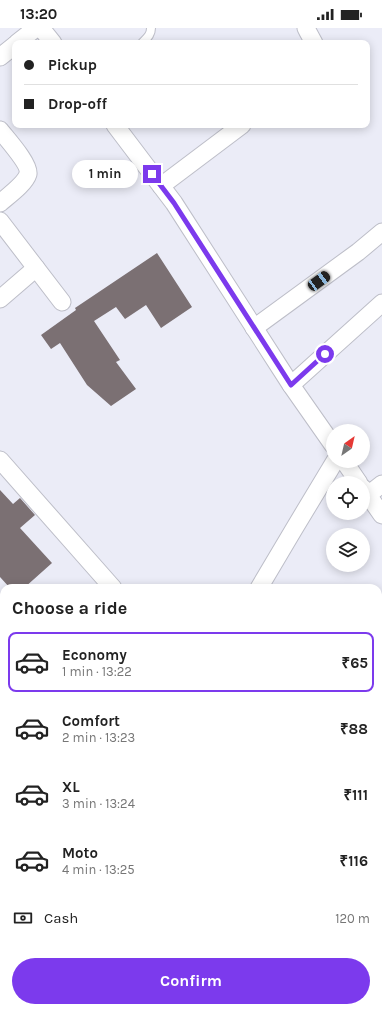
<!DOCTYPE html>
<html lang="en">
<head>
<meta charset="utf-8">
<style>
	:root { --surface:#fff; --page:#f2f2f2; --text:#222; --muted:#767676; --line:#e0e0e0; --accent:#7c3aed }
	body { margin:0; font-family:Karla,sans-serif; background:var(--page); color:var(--text); height:100vh; display:flex; flex-direction:column; font-size:15px; white-space:nowrap }
	* { box-sizing:border-box; margin:0 }
	p { font-size:13px; color:var(--muted) }
	.icon { flex:none; width:22px; height:22px; fill:none; stroke:currentColor; stroke-width:2; stroke-linecap:round; stroke-linejoin:round }
	.map { position:relative; flex:1; overflow:hidden }
	.panel { position:absolute; left:0px; top:556px; width:382px; height:428px; display:flex; flex-direction:column; background:var(--surface); border-radius:12px 12px 0 0; box-shadow:0 2px 10px #0003 }
	.panel>* { flex:none }
	.hud { position:absolute; left:12px; top:12px; width:358px; height:88px; border-radius:8px; box-shadow:0 2px 10px #0003; display:grid; align-content:center; height:88px; padding:0 12px; background:var(--surface) }
	.needle { width:26px; rotate:34deg }
	.buttons { position:absolute; left:326px; top:396px; display:grid; gap:8px }
	.buttons a { display:grid; place-items:center; width:44px; height:44px; border-radius:50%; background:var(--surface); box-shadow:0 2px 10px #0003; font-size:20px }
	.end { position:absolute; width:18px; height:18px; margin:-9px; border:5px solid #7c3aed; background:#fff; box-shadow:0 0 0 2px #fff }
	.from { border-radius:50% }
	.bubble { position:absolute; height:28px; border-radius:14px; background:var(--surface); box-shadow:0 2px 10px #0003; font-size:13px; font-weight:700; line-height:28px; text-align:center }
	.car { position:absolute; width:12px; height:24px; margin:-12px -6px; border-radius:5px; box-shadow:0 0 3px 1px #0007; background:linear-gradient(#222 24%,#8ab4d8 0 40%,#222 0 76%,#8ab4d8 0 86%,#222 0) }
	.hud b { display:flex; align-items:center; gap:14px; height:38px; font-size:15px }
	.hud b+b { border-top:1px solid var(--line) }
	.hud i { width:10px; height:10px; background:var(--text) }
	ul { padding:0; list-style:none }
	li { display:flex; align-items:center; gap:12px; height:60px; margin:0 8px 6px; padding:0 4px; border:2px solid transparent; border-radius:8px }
	li div { flex:1 }
	li b { display:block; font-size:15px }
	li em { font-style:normal; font-weight:700 }
	li.current { border-color:var(--accent) }
	li>.icon { width:36px; height:36px; stroke-width:1.5 }
	h2 { padding:0 12px; font-size:18px; line-height:48px }
	.pay { display:flex; align-items:center; gap:10px; height:44px; padding:0 12px; font-size:15px }
	.pay p { margin-inline-start:auto }
	.cta { display:flex; gap:8px; margin-top:auto; padding:8px 12px }
	.cta a { flex:1; height:46px; border-radius:24px; background:var(--accent); color:#fff; font-size:16px; font-weight:700; line-height:46px; text-align:center }
	.status { display:flex; justify-content:space-between; align-items:center; height:28px; padding:0 20px; background:var(--surface); direction:ltr }
	.status svg { height:11px; fill:currentColor }
	.map>svg:first-child { display:block }
</style>
</head>
<body>
<div class="status"><b>13:20</b><svg viewBox="0 0 49 12"><path d="M0 12V9h3v3zM5 12V6h3v6zM10 12V3h3v9zM15 12V0h3v12zM26 1h20v11H26zM47 4h2v5h-2z"/></svg></div>
<div class="map">
<svg width="382" height="984" viewBox="0 0 382 984">
	<rect width="100%" height="100%" fill="#ebecf7"/>
	<!-- building -->
	<g fill="#7b7073">
		<polygon points="157,225 192,279 161,300 146,277 125,291 116,279 94,293 120,332 116,334 136,361 111,378 87,357 60,315 51,321 41,307 76,282 75,280"/>
		<polygon points="0,462 13,476 20,470 35,487 20,500 52,535 24,560 10,560 0,549"/>
	</g>
	<g fill="none" stroke-linecap="round" stroke-linejoin="round">
		<defs>
			<path id="lane" d="M142 15C147 10 151 7 151 0"/>
			<g id="street">
				<polyline points="41,0 53,15"/>
				<polyline points="306,0 308,4 314,15"/>
				<polyline points="17,15 36,0"/>
				<polyline points="0,29 15,17"/>
				<polyline points="115,97 174,175 291,357 333,417"/>
				<path d="M0 102C6 110 30 136 28 146 25 156 8 168 0 175"/>
				<polyline points="161,158 242,97"/>
				<polyline points="0,193 62,274"/>
				<polyline points="0,271 36,240"/>
				<polyline points="254,300 358,224 382,204"/>
				<polyline points="291,357 382,275"/>
				<polyline points="0,432 113,560"/>
				<polyline points="344,433 359,455"/>
				<polyline points="363,460 382,487"/>
				<polyline points="368,467 382,456"/>
				<polyline points="259,560 294,501 335,433"/>
				<polyline points="0,624 4,628"/>
				<polyline points="0,657 4,652"/>
				<polyline points="0,719 4,723"/>
				<polyline points="0,786 4,781"/>
				<polyline points="378,891 382,893"/>
				<polyline points="0,912 4,906"/>
				<polyline points="41,984 45,980"/>
				<polyline points="178,984 181,980"/>
			</g>
		</defs>
		<!-- lane casing -->
		<use href="#lane" stroke="#bdbec8" stroke-width="10"/>
		<!-- street casing -->
		<use href="#street" stroke="#bdbec8" stroke-width="19"/>
		<!-- lane -->
		<use href="#lane" stroke="#fff" stroke-width="8"/>
		<!-- street -->
		<use href="#street" stroke="#fff" stroke-width="17"/>
	</g>
	<g fill="none" stroke-linecap="round" stroke-linejoin="round">
		<!-- route -->
		<polyline stroke="#7c3aed" stroke-width="5" points="152,146 174,175 291,357 325,326"/>
	</g>
</svg>
<div class="buttons">
<a><svg class="needle" viewBox="-14 -14 28 28"><path d="M0-13l5 13h-10z" fill="#e53935"/><path d="M0 13l5-13h-10z" fill="#767676"/></svg></a>
<a><svg class="icon" aria-label="locate" viewBox="0 0 24 24"><circle cx="12" cy="12" r="6"/><path d="M12 2v4M12 18v4M2 12h4M18 12h4"/></svg></a>
<a><svg class="icon" aria-label="layers" viewBox="0 0 24 24"><path d="M12 4l9 5-9 5-9-5zM3 14l9 5 9-5"/></svg></a>
</div>
<i class="end from" style="left:325px;top:326px"></i>
<i class="end" style="left:152px;top:146px"></i>
<div class="bubble" style="left:72px;top:132px;width:66px">1 min</div>
<i class="car" style="left:319px;top:253px;rotate:54deg"></i>
<div class="hud">
<b><i class="from"></i>Pickup</b>
<b><i></i>Drop-off</b>
</div>
<section class="panel">
<h2>Choose a ride</h2>
<ul>
<li class="current"><svg class="icon" aria-label="car" viewBox="0 0 24 24"><path d="M5 17H2v-5l4-1 3-4h7l3 4 3 1v5h-3M9 17h6M6 11h13"/><circle cx="7" cy="17" r="2"/><circle cx="17" cy="17" r="2"/></svg><div><b>Economy</b><p>1 min · 13:22</p></div><em>₹65</em></li>
<li><svg class="icon" aria-label="car" viewBox="0 0 24 24"><path d="M5 17H2v-5l4-1 3-4h7l3 4 3 1v5h-3M9 17h6M6 11h13"/><circle cx="7" cy="17" r="2"/><circle cx="17" cy="17" r="2"/></svg><div><b>Comfort</b><p>2 min · 13:23</p></div><em>₹88</em></li>
<li><svg class="icon" aria-label="car" viewBox="0 0 24 24"><path d="M5 17H2v-5l4-1 3-4h7l3 4 3 1v5h-3M9 17h6M6 11h13"/><circle cx="7" cy="17" r="2"/><circle cx="17" cy="17" r="2"/></svg><div><b>XL</b><p>3 min · 13:24</p></div><em>₹111</em></li>
<li><svg class="icon" aria-label="car" viewBox="0 0 24 24"><path d="M5 17H2v-5l4-1 3-4h7l3 4 3 1v5h-3M9 17h6M6 11h13"/><circle cx="7" cy="17" r="2"/><circle cx="17" cy="17" r="2"/></svg><div><b>Moto</b><p>4 min · 13:25</p></div><em>₹116</em></li>
</ul>
<div class="pay"><svg class="icon" aria-label="cash" viewBox="0 0 24 24"><path d="M3 7h18v10H3z"/><circle cx="12" cy="12" r="2"/></svg>Cash<p>120 m</p></div>
<div class="cta"><a>Confirm</a></div>
</section>
</div>
</body>
</html>
